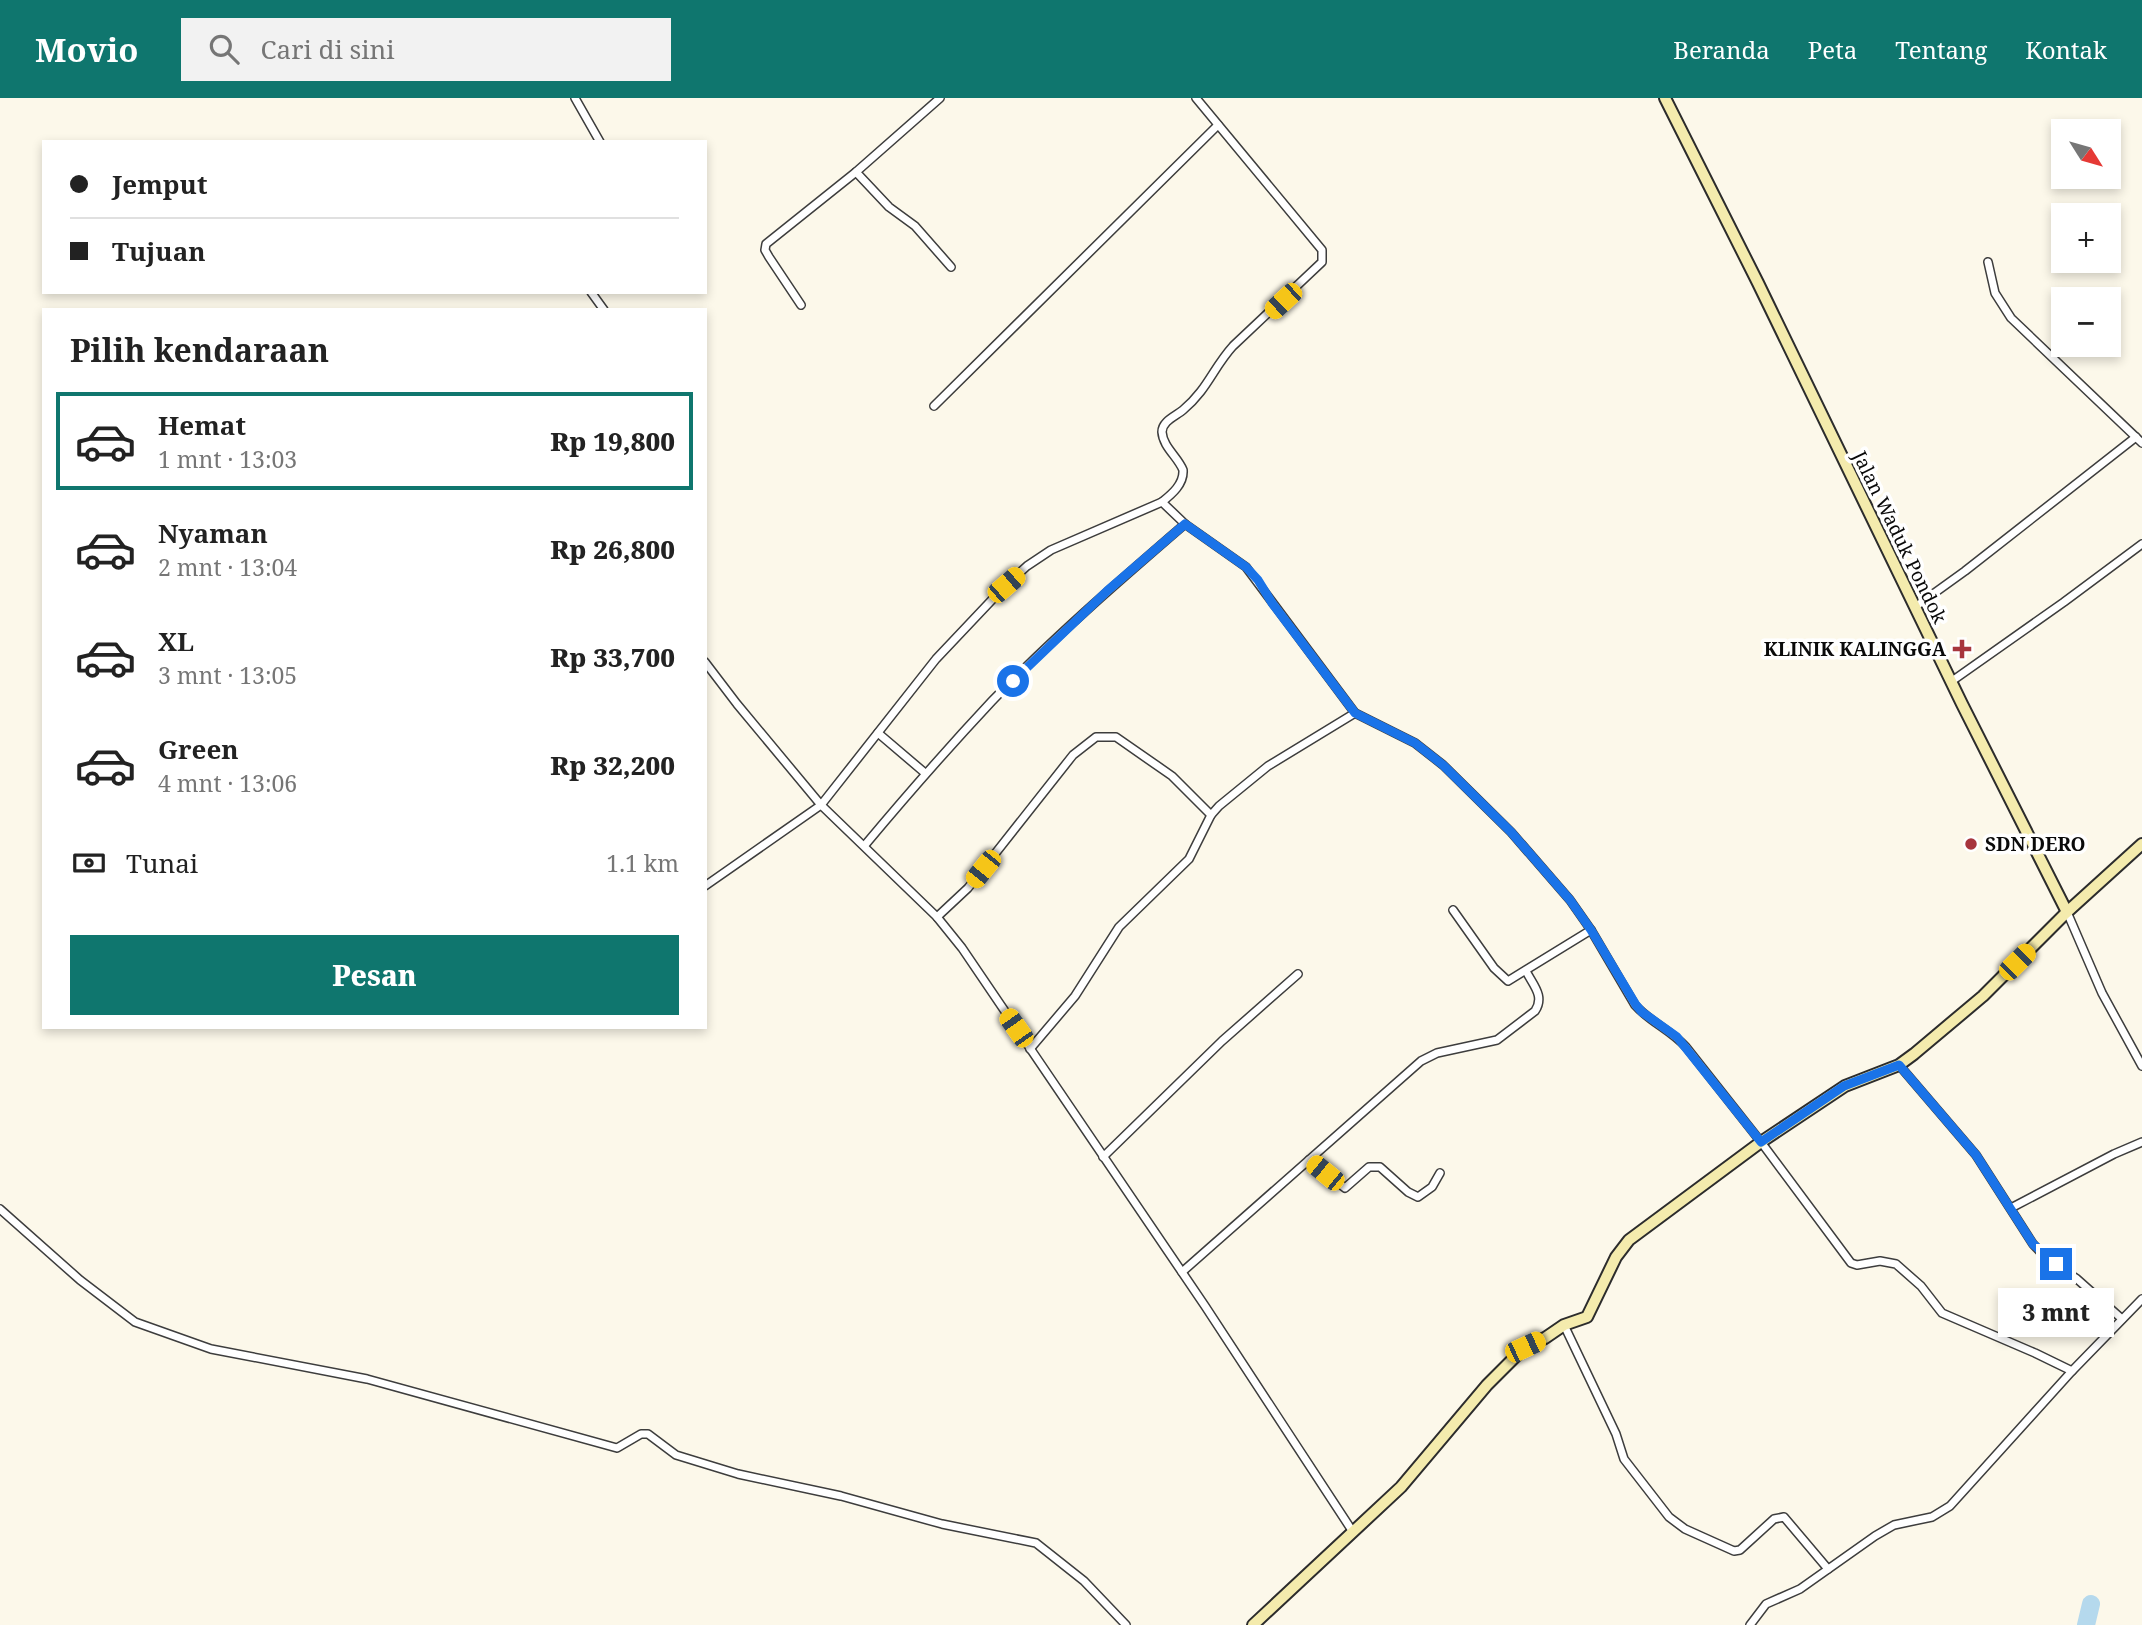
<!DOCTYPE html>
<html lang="id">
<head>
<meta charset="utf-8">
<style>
	:root { --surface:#fff; --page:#f2f2f2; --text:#222; --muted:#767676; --line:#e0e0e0; --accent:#0f766e }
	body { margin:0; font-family:"Noto Serif",serif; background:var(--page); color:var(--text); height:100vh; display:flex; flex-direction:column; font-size:26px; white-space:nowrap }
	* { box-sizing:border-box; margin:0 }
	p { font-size:23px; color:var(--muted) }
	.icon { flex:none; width:38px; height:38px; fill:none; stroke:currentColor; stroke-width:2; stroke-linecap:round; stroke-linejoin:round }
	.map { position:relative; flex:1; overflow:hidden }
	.panel { position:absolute; left:42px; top:210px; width:665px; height:721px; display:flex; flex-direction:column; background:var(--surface); border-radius:0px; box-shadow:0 4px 10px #0003 }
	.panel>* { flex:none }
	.top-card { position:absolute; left:42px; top:42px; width:665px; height:154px; border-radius:0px; box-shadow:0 4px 10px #0003; display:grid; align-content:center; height:154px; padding:0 28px; background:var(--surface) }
	.needle { width:46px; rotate:127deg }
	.buttons { position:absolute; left:2051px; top:21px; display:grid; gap:14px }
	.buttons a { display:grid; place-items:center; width:70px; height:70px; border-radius:0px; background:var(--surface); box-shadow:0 4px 10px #0003; font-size:35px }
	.end { position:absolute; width:32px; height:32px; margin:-16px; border:9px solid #1a73e8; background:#fff; box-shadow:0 0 0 4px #fff }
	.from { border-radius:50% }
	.bubble { position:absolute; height:49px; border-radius:0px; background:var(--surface); box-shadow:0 4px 10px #0003; font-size:23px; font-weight:800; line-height:49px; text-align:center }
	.car { position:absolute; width:21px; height:42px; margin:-21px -10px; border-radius:9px; box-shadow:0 0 5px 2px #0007; background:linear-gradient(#f5c518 24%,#345 0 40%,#f5c518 0 76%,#345 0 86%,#f5c518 0) }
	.top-card b { display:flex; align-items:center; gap:24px; height:66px; font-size:26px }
	.top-card b+b { border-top:2px solid var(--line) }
	.top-card i { width:18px; height:18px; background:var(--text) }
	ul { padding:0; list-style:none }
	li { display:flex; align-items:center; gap:21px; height:98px; margin:0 14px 10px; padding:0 14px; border:4px solid transparent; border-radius:0px }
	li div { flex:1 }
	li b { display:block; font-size:26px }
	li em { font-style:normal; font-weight:800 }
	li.current { border-color:var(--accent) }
	li>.icon { width:63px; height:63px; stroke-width:1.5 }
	h2 { padding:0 28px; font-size:32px; line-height:84px }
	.pay { display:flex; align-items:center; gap:18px; height:77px; padding:0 28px; font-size:26px }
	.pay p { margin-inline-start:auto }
	.action { display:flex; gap:14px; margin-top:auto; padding:14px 28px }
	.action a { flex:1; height:80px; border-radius:0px; background:var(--accent); color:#fff; font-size:28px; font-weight:800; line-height:80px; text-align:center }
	header { display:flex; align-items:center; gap:42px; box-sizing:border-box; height:98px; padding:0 35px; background:var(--accent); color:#fff }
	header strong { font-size:33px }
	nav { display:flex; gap:38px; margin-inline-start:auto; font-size:24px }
	.search { width:490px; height:63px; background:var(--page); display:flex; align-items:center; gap:18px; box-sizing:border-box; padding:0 24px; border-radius:0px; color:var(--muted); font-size:26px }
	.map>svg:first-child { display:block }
</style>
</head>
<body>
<header>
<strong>Movio</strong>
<div class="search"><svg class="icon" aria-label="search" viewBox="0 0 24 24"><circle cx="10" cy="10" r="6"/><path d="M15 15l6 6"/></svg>Cari di sini</div>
<nav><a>Beranda</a><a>Peta</a><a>Tentang</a><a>Kontak</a></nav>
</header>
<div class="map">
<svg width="2142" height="1527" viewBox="0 0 2142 1527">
	<rect width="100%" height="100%" fill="#fcf8ea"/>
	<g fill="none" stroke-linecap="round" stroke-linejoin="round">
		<!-- river -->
		<polyline stroke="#b5d9ed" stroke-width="18" points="2086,1527 2091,1506"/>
		<defs>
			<g id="street">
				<polyline points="575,0 600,44"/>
				<polyline points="856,74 889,109 915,128 951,169"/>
				<polyline points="1988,164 1995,195 2011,220 2142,345"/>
				<polyline points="591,194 604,212"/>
				<polyline points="801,207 769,159 765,152 766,146 856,74 940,0"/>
				<polyline points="934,308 1218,27"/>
				<path d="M1162 404 1185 426 1246 469 1355 615 1415 645 1443 667 1511 734 1570 802 1591 832 1635 907C1650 924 1671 932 1686 949L1761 1044 1851 1165 1857 1167 1880 1163 1896 1166 1921 1188 1942 1215 2035 1255 2072 1273"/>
				<polyline points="1915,509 1965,473 2136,339"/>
				<polyline points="705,564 737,606 821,707 937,819 962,850 1205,1208 1353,1434"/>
				<polyline points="1952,583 2064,504 2142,446"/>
				<polyline points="878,635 925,675"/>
				<path d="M865 747C906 698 948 650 992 603 1053 540 1119 483 1185 426"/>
				<path d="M705 788 821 707 936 561 1006 487 1027 468 1051 452 1162 404C1172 396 1184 386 1183 372 1178 359 1163 349 1162 334 1162 323 1176 318 1183 312 1208 291 1213 270 1233 248L1322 164V152L1196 0"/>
				<polyline points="1453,812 1494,870 1508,883 1591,832"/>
				<polyline points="2067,814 2102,895 2142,968"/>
				<polyline points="937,819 968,790 1073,657 1096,639 1116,639 1172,678 1211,717"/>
				<polyline points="1030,951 1075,898 1119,829 1189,761 1211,717 1219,708 1268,668 1355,615"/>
				<polyline points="1899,967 1976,1057 2033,1146 2047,1161 2077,1181 2122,1221"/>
				<polyline points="1103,1059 1222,943 1298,876"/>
				<polyline points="1309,1062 1345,1090 1369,1069 1380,1069 1408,1094 1418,1099 1432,1089 1440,1075"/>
				<polyline points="2011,1110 2114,1056 2142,1044"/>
				<polyline points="0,1111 80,1182 135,1224 211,1251 367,1281 617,1350 641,1336 648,1336 676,1357 738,1376 841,1398 942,1426 1036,1445 1084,1483 1126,1527"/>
				<path d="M1182 1174 1421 963 1437 955 1497 942 1535 913C1545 898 1533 887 1526 873"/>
				<polyline points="1564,1227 1616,1336 1624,1361 1669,1419 1685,1431 1734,1453 1740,1452 1774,1421 1784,1419 1828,1471"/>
				<polyline points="1750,1527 1766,1506 1800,1491 1875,1438 1894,1427 1932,1419 1950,1408 2072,1273 2142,1201"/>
			</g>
			<g id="secondary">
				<polyline points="1665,0 1758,185 1962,606 2067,814"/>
				<polyline points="1253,1527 1401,1389 1487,1287 1525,1249 1545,1240 1564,1227 1587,1219 1616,1159 1629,1142 1761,1044 1845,988 1899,967 1914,956 1983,898 2067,814 2142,746"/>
			</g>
		</defs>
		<!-- street casing -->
		<use href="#street" stroke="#3d3d3d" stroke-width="10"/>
		<!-- secondary casing -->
		<use href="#secondary" stroke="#2c2c2c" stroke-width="14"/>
		<!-- street -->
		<use href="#street" stroke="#fff" stroke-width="7"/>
		<!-- secondary -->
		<use href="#secondary" stroke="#f4ebad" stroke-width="10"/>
	</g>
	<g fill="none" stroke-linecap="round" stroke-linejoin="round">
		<!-- route -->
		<polyline stroke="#1a73e8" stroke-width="9" points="1013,583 1107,493 1185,426 1246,469 1258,482 1272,505 1355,615 1415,645 1443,667 1511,734 1570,802 1591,832 1636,907 1642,914 1677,939 1761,1044 1844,988 1899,967 1976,1057 2033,1146 2056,1166"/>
	</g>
	<!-- markers -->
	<g fill="#a7353d" stroke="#fff" stroke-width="2.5">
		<path d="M1958.5 540.5h7v7h7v7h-7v7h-7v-7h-7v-7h7z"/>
		<circle cx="1971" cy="746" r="7"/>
	</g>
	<g text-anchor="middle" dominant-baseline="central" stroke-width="7" stroke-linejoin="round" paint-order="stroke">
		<!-- street labels -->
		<g font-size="19" fill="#0a0a0a" stroke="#fff">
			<text transform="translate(1900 439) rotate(64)">Jalan Waduk Pondok</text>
		</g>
		<!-- poi labels -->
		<g font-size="19" font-weight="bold" fill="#0a0a0a" stroke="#fff" text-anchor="end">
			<text x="1946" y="551">KLINIK KALINGGA</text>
			<text x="1985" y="746" text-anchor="start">SDN DERO</text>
		</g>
	</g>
</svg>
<div class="buttons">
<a><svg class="needle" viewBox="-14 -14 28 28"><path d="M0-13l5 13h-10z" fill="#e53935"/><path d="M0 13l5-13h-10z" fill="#767676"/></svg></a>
<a>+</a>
<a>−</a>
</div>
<i class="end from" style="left:1013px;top:583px"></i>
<i class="end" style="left:2056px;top:1166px"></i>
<div class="bubble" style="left:1998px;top:1190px;width:116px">3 mnt</div>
<i class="car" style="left:1283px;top:203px;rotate:227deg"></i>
<i class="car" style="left:1006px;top:487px;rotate:49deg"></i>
<i class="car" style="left:983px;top:771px;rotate:219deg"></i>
<i class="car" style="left:2017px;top:864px;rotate:45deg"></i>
<i class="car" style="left:1016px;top:930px;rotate:325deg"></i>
<i class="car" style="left:1325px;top:1075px;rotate:309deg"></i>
<i class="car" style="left:1525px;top:1249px;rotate:65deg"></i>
<div class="top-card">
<b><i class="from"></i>Jemput</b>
<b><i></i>Tujuan</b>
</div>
<section class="panel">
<h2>Pilih kendaraan</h2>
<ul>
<li class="current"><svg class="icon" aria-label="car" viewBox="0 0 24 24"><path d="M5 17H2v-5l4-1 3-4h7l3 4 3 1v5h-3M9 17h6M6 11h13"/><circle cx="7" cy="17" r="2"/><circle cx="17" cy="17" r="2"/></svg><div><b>Hemat</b><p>1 mnt · 13:03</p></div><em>Rp 19,800</em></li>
<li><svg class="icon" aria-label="car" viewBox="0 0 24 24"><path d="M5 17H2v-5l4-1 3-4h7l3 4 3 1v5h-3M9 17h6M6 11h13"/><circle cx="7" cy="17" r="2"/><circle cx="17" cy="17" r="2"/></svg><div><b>Nyaman</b><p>2 mnt · 13:04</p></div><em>Rp 26,800</em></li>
<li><svg class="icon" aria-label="car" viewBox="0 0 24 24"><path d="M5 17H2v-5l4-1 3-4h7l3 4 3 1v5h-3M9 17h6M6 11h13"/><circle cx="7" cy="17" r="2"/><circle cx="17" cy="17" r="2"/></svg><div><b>XL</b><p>3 mnt · 13:05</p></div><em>Rp 33,700</em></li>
<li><svg class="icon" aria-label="car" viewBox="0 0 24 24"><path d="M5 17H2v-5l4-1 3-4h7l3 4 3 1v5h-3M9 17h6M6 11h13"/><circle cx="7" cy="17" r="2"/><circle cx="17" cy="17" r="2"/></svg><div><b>Green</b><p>4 mnt · 13:06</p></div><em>Rp 32,200</em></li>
</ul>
<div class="pay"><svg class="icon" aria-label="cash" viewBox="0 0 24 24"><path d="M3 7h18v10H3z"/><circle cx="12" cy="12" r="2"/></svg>Tunai<p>1.1 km</p></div>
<div class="action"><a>Pesan</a></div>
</section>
</div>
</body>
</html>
